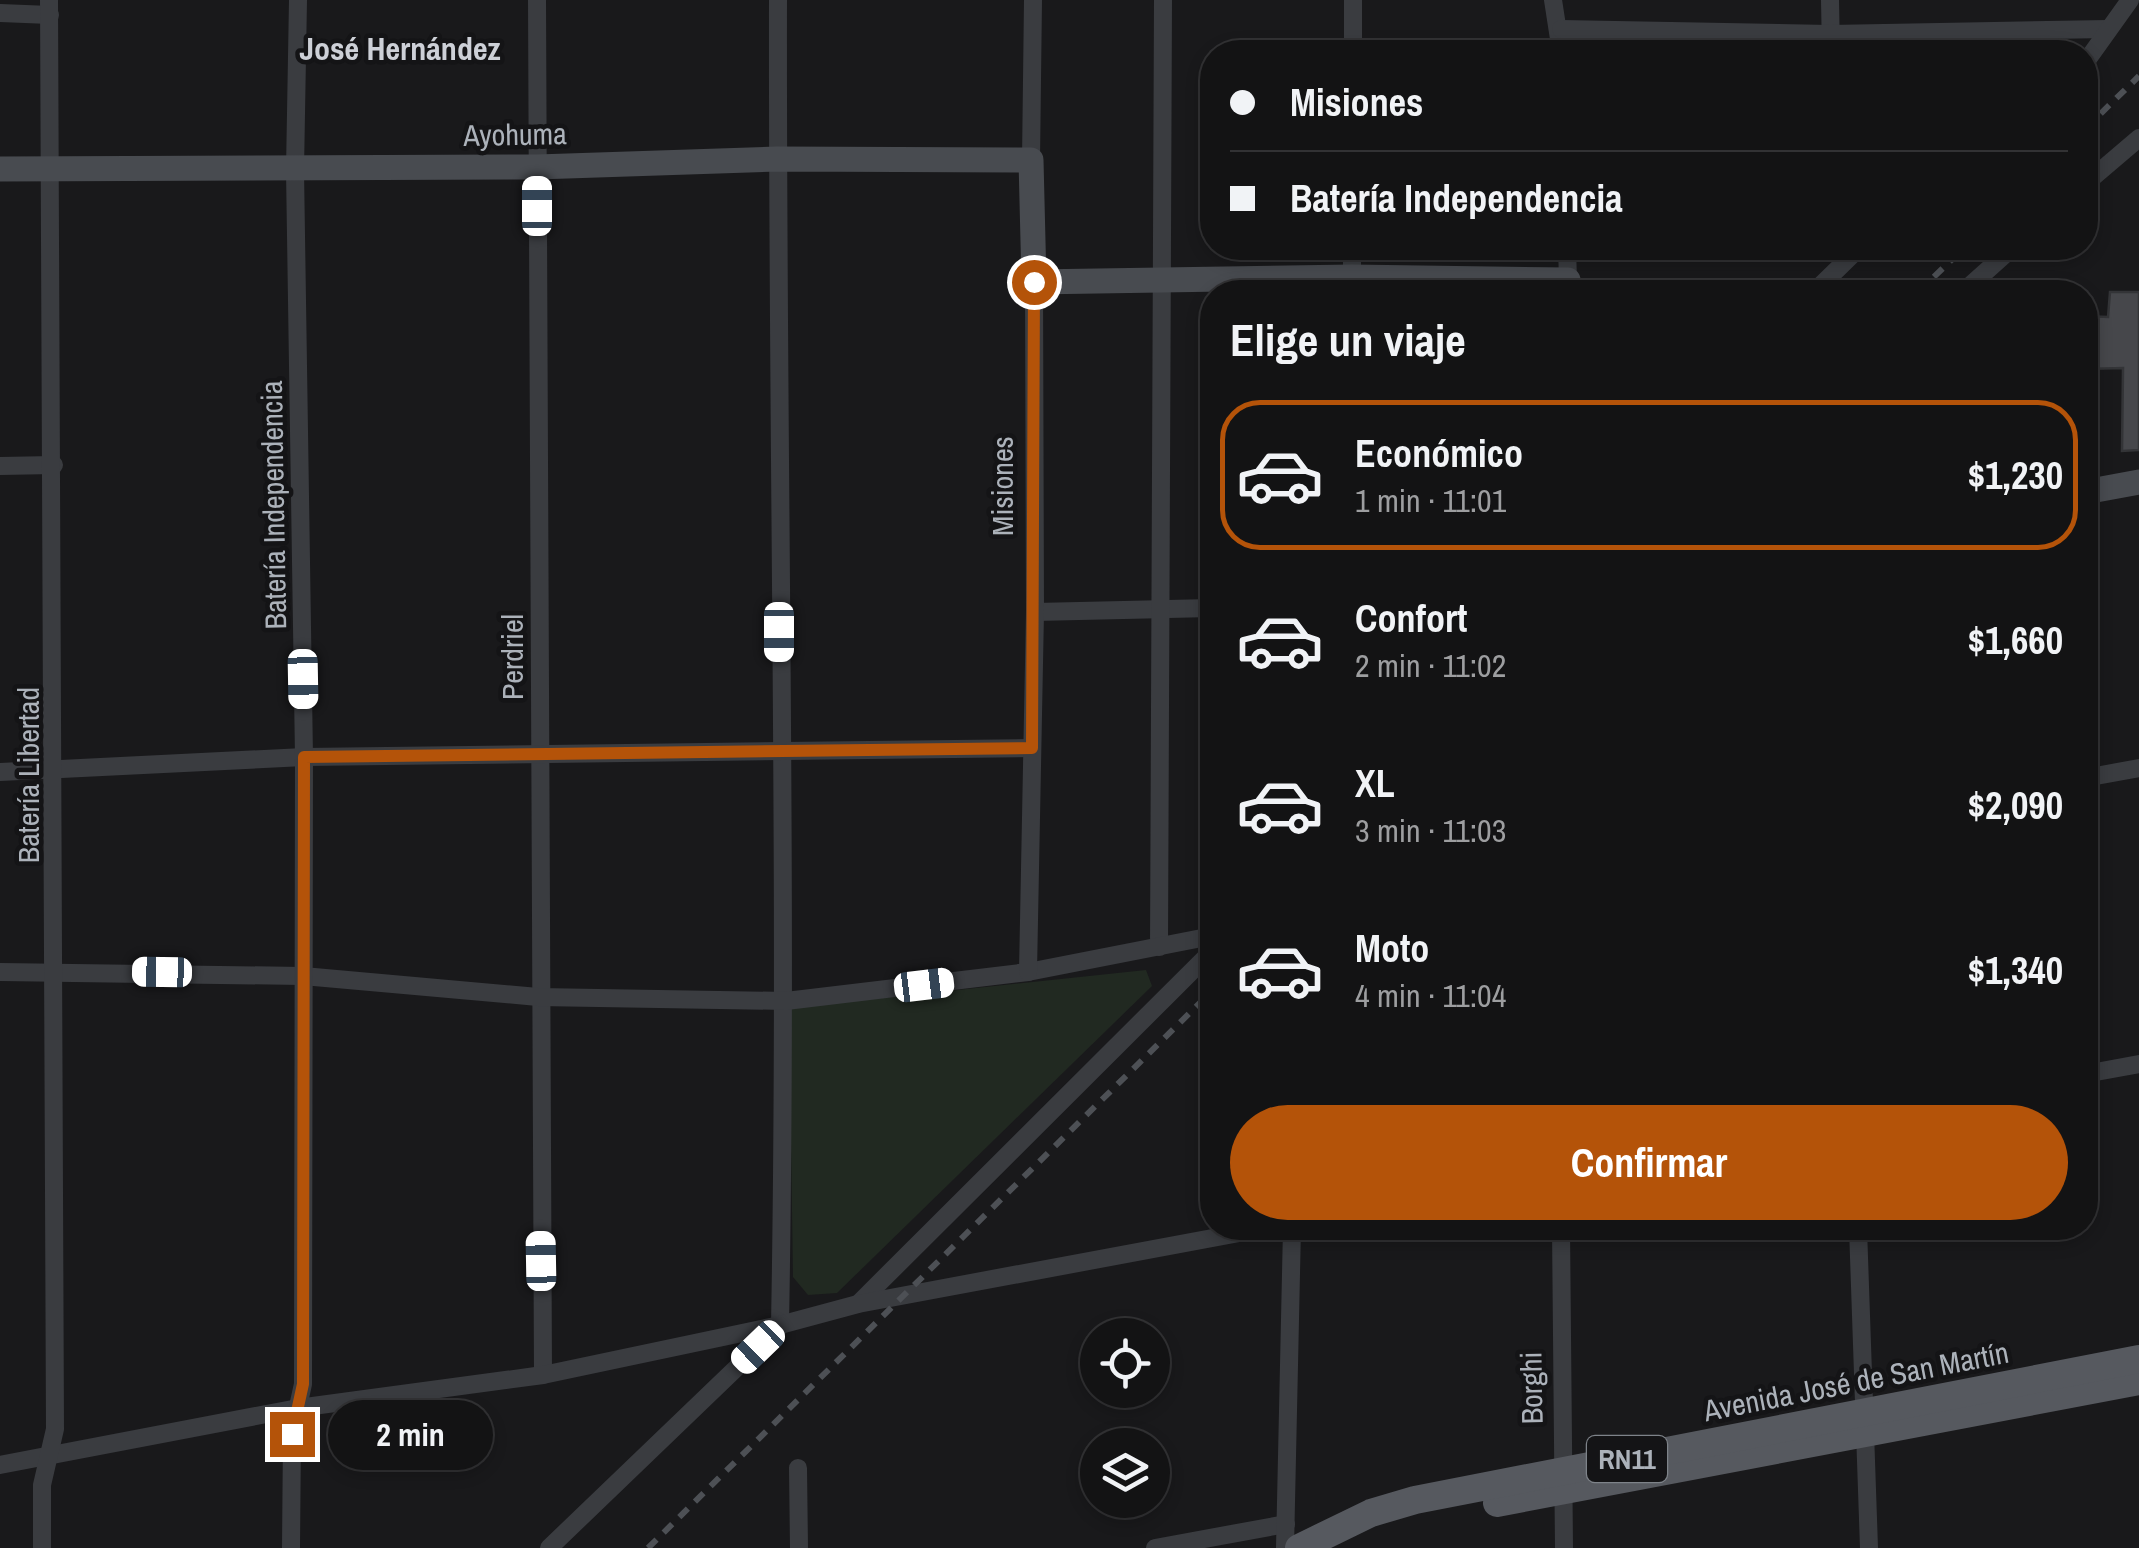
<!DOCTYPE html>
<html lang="es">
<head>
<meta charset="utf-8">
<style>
	:root { --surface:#131314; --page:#1c1c1d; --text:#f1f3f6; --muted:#9d9ea0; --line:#323234; --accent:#b45309 }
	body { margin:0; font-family:"Archivo Narrow",sans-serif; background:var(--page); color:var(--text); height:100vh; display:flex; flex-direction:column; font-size:38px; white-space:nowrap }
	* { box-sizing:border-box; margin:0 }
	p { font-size:32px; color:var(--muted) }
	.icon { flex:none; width:55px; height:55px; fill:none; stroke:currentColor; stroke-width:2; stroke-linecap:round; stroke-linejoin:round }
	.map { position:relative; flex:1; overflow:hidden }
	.sheet { position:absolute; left:1200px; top:280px; width:898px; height:960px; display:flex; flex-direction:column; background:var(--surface); border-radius:40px; box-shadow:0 5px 15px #0003,0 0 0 2px var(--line) }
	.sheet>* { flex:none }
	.banner { position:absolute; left:1200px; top:40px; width:898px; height:220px; border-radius:40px; box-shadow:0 5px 15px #0003,0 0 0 2px var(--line); display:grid; align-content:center; height:220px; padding:0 30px; background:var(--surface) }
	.buttons { position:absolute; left:1080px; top:1318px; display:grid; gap:20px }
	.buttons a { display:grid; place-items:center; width:90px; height:90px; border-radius:50%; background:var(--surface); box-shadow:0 5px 15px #0003,0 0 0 2px var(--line); font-size:50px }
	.end { position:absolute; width:45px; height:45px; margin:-22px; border:12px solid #b45309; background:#fff; box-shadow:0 0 0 5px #fff }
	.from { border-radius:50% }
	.bubble { position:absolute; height:70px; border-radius:35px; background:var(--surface); box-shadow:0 5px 15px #0003,0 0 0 2px var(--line); font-size:32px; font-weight:700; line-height:70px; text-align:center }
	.car { position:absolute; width:30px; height:60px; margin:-30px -15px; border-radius:12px; box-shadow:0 0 8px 2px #0007; background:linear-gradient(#fff 24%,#345 0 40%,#fff 0 76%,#345 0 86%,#fff 0) }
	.banner b { display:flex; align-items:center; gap:35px; height:95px; font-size:38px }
	.banner b+b { border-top:2px solid var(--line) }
	.banner i { width:25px; height:25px; background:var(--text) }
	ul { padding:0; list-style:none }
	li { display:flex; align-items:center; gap:30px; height:150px; margin:0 20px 15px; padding:0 10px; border:5px solid transparent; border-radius:40px }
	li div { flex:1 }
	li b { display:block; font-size:38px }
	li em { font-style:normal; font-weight:700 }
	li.on { border-color:var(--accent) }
	li>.icon { width:90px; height:90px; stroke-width:1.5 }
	h2 { padding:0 30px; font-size:45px; line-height:120px }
	.cta { display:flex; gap:20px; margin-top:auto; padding:20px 30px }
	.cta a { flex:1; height:115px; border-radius:60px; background:var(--accent); color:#fff; font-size:40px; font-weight:700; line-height:115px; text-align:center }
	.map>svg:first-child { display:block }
</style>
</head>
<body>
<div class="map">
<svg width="2139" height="1548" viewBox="0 0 2139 1548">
	<rect width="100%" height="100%" fill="#19191b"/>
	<!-- green -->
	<polygon fill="#212921" points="1146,970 1152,986 837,1293 808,1295 793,1277 789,1008"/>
	<!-- building -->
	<polygon fill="#46474b" stroke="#333437" stroke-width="2.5" points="2110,292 2139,292 2139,450 2122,451 2123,368 2085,369 2085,316 2108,317"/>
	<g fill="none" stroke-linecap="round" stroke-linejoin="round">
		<!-- street -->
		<g stroke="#3a3c40" stroke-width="18">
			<polyline points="537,0 543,1375"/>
			<path d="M778 0C777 442 788 884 780 1325"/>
			<polyline points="1553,0 1561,52"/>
			<polyline points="1830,0 1831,52"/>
			<polyline points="0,13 50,15"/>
			<polyline points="1561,29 1830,34 2108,29"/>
			<polyline points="1353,52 1353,0"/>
			<polyline points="2085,63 2130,0"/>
			<polyline points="1031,160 1033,0"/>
			<polyline points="2085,184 2139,138"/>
			<polyline points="1567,248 1568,280"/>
			<polyline points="1352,292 1352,248"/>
			<polyline points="1814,292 1859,248"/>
			<polyline points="1963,292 2012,248"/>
			<polyline points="0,466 54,465"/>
			<polyline points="1035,612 1212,608"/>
			<polyline points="0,772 304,757 1032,748"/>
			<polyline points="2085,778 2139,768"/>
			<polyline points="1159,947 1163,0"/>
			<polyline points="0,972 303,976 538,997 786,1001 1028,972 1212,936"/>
			<polyline points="1028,972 1035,612 1034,282"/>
			<polyline points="2085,1074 2139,1064"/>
			<polyline points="1561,1228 1564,1548"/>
			<polyline points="1858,1228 1869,1548"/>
			<polyline points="858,1304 1212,951"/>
			<polyline points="0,1465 298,1408 543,1375 780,1325 858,1304 1266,1228"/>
			<polyline points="798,1468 799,1548"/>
			<polyline points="42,1548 42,1485 55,1429 49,0"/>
			<polyline points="291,1548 292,1434 303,1384 304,757 295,170 298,0"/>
			<polyline points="549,1548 780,1326"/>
			<polyline points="1155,1548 1286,1524"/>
			<polyline points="1285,1548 1292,1228"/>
		</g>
		<!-- secondary -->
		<g stroke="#484b50" stroke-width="25">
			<polyline points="0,169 537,167 777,159 1031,160 1034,282 1352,277 1568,280 1567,292"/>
			<polyline points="2085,492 2139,482"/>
		</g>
		<!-- primary -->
		<g stroke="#56595f" stroke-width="28">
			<polyline points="1497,1503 2139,1381"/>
			<polyline points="1299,1548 1371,1513 1415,1500 2139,1359"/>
		</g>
		<!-- rail -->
		<g stroke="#4d5055" stroke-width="6" stroke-dasharray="12 10" stroke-linecap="butt">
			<polyline points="2085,129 2139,76"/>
			<polyline points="1918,292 1964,248"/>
			<polyline points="648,1548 1212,991"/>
		</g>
	</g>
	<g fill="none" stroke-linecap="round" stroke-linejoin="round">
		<!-- route -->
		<polyline stroke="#b45309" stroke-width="12" points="292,1434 303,1384 304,757 1032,748 1034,282"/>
	</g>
	<g text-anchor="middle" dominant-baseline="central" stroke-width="9" stroke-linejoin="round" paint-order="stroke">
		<!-- shield labels -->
		<rect fill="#141416" stroke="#7e8389" stroke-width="2.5" x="1587" y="1436" width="80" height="46" rx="8"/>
		<g font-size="28" font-weight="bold" fill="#acb2ba">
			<text x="1627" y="1459">RN11</text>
		</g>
		<!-- street labels -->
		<g font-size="30" fill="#acb2ba" stroke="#141416">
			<text transform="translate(515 134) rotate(-1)">Ayohuma</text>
			<text transform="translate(1002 486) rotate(-90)">Misiones</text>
			<text transform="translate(273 505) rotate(-91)">Batería Independencia</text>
			<text transform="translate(512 657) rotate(-90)">Perdriel</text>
			<text transform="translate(28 775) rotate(-90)">Batería Libertad</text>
			<text transform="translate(1856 1381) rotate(-11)">Avenida José de San Martín</text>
			<text transform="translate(1531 1388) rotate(-91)">Borghi</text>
		</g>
		<!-- neighbourhood labels -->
		<g font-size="32" font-weight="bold" fill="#cdd0d7" stroke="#141416">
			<text x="400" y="48">José Hernández</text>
		</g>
	</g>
</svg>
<div class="buttons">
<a><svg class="icon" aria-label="locate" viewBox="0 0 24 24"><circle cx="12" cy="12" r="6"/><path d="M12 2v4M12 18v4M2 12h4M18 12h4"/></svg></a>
<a><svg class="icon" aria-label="layers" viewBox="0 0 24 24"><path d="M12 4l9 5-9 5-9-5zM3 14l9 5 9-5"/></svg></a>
</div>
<i class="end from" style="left:1034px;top:282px"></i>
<i class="end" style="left:292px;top:1434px"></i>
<div class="bubble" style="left:328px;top:1400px;width:165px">2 min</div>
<i class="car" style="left:537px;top:206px;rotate:0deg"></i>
<i class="car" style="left:779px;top:632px;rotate:180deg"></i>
<i class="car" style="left:303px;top:679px;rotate:179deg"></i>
<i class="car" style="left:162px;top:972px;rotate:271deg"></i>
<i class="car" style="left:924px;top:985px;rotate:83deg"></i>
<i class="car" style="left:541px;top:1261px;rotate:359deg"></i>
<i class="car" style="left:758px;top:1347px;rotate:226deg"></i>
<div class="banner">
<b><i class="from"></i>Misiones</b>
<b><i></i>Batería Independencia</b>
</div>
<section class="sheet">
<h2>Elige un viaje</h2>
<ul>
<li class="on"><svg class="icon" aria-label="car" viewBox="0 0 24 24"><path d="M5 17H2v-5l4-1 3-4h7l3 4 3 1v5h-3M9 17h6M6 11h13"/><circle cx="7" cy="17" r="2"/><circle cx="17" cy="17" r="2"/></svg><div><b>Económico</b><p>1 min · 11:01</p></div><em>$1,230</em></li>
<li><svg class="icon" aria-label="car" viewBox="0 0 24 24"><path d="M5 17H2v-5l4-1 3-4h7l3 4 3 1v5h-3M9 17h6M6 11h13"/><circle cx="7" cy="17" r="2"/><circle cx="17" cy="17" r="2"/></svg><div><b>Confort</b><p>2 min · 11:02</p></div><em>$1,660</em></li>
<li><svg class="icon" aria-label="car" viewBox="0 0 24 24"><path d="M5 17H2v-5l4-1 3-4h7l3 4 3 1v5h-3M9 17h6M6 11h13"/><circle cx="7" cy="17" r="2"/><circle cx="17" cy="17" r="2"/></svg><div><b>XL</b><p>3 min · 11:03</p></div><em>$2,090</em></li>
<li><svg class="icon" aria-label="car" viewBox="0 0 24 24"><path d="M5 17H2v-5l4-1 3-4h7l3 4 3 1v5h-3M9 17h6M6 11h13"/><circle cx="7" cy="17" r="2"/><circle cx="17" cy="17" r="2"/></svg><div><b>Moto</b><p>4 min · 11:04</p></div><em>$1,340</em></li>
</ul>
<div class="cta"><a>Confirmar</a></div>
</section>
</div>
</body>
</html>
